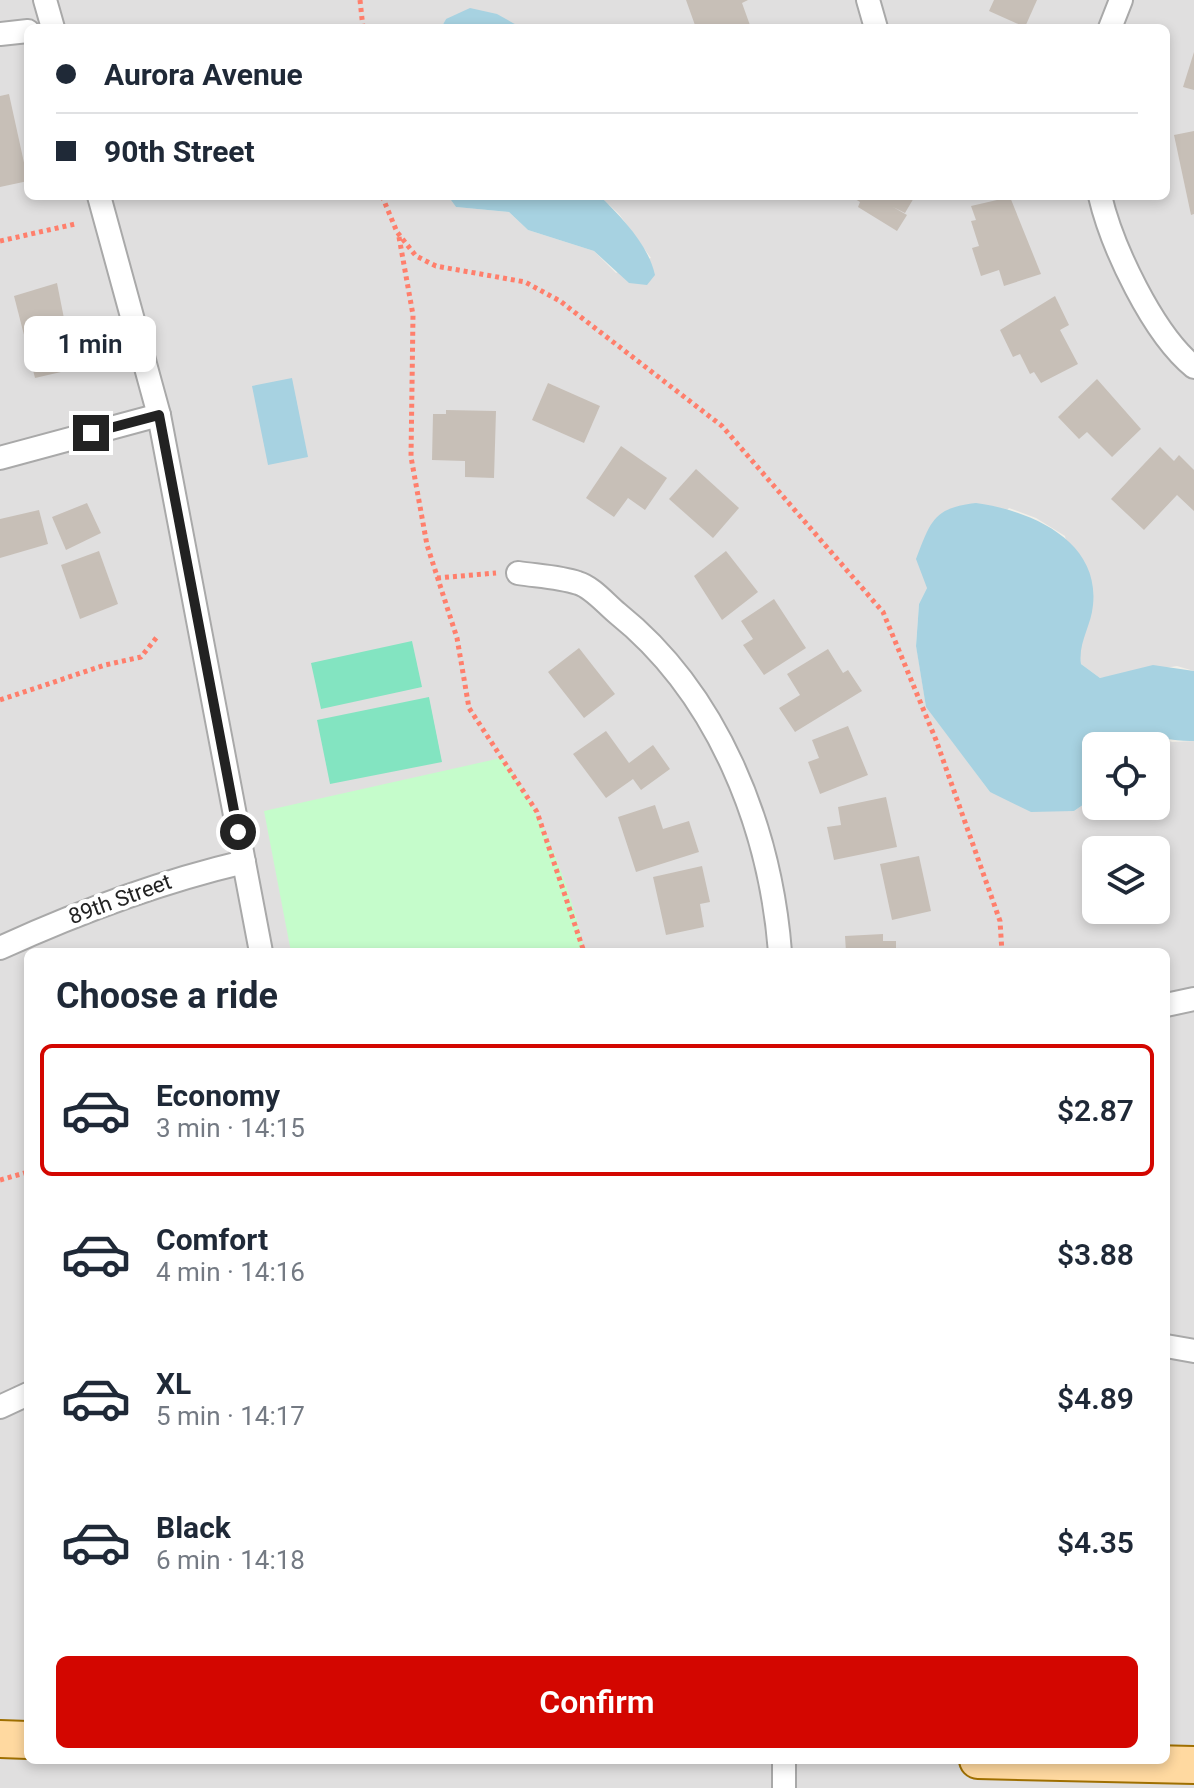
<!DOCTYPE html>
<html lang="en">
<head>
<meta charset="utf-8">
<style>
	:root { --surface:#fff; --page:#f6f6f7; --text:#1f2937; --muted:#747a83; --line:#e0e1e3; --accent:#d30600 }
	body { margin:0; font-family:Roboto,sans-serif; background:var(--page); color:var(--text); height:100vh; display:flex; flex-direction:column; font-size:30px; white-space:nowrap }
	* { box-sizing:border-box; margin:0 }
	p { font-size:26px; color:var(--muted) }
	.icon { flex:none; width:44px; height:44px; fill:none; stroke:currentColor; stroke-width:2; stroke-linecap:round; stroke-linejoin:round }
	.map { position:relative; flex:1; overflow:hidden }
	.drawer { position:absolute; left:24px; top:948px; width:1146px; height:816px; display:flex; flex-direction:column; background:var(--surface); border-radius:12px; box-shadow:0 4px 12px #0003 }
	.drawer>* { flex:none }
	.guide { position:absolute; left:24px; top:24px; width:1146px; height:176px; border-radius:12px; box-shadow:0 4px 12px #0003; display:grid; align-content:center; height:176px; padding:0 32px; background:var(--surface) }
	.fabs { position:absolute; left:1082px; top:732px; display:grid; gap:16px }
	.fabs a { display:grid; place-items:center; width:88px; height:88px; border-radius:12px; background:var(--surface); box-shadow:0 4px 12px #0003; font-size:40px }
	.end { position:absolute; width:36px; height:36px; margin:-18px; border:10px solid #222; background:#fff; box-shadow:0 0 0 4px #fff }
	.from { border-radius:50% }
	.bubble { position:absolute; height:56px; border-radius:12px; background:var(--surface); box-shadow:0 4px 12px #0003; font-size:26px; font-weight:600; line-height:56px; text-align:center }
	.guide b { display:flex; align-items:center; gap:28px; height:76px; font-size:30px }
	.guide b+b { border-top:2px solid var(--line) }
	.guide i { width:20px; height:20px; background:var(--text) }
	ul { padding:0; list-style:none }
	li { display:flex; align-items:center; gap:24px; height:132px; margin:0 16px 12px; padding:0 16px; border:4px solid transparent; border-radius:12px }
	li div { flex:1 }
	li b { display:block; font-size:30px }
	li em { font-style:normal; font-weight:600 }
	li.on { border-color:var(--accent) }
	li>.icon { width:72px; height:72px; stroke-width:1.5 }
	h2 { padding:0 32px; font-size:36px; line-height:96px }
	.primary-button { display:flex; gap:16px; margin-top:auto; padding:16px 32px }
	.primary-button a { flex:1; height:92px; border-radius:12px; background:var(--accent); color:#fff; font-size:32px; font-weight:600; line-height:92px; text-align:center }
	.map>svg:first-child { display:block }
</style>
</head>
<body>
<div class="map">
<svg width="1194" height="1788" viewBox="0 0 1194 1788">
	<rect width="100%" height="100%" fill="#f2efe8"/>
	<!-- residential -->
	<path fill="#e0dfdf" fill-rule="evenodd" d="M0 0H1194V671L1177 666 1100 678 1081 664 1079 647 1087 627 1065 536 1036 518 1009 508 927 588 919 604 916 645 926 706 990 792 1074 811 1096 796V806H1156V746H1126L1130 737 1152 734 1172 742 1194 741V1788H0ZM446 19 522 28H1166V196H600L619 214 651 258 616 273 594 251 528 230 509 212 456 207 448 196H28V28H441ZM1096 850H1156V910H1096ZM28 952H1166V1760H28Z"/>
	<!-- park -->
	<path fill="#c5fccb" d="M501 758C538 803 574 894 584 952H291L264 811Z"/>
	<!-- pitch -->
	<g fill="#83e4c1">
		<polygon points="412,641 422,687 321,709 311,663"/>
		<polygon points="429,697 442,762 330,784 317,720"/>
	</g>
	<!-- water -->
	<g fill="#a7d2e1">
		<polygon points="470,8 497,14 522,28 441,28 446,19"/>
		<path d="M448 196H600C622 218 648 244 655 275L647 285 629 283 594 251 528 230 509 212 456 207Z"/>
		<polygon points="292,378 308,457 268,465 252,386"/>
		<path d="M976 503C1028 510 1100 539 1093 605 1091 627 1078 642 1081 664L1100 678 1153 665 1194 671V741C1171 742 1153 734 1130 737L1126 746H1096V796L1074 811 1031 812 990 792 926 707 916 646 919 604 927 588 916 559C931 521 933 508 976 503Z"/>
	</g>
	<!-- building -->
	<g fill="#c7bfb7">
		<polygon points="686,0 748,0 742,3 751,28 696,28"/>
		<polygon points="994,0 1037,0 1025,27 989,11"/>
		<polygon points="1194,52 1194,90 1183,87"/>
		<polygon points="9,94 28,181 0,187 0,96"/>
		<polygon points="1194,131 1194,214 1191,215 1174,135"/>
		<polygon points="850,196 915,196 905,213 893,207 907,215 897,231 858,207 860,202"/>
		<polygon points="1010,197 1041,274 1004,286 999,270 981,276 972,248 979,246 971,221 976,220 971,206"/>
		<polygon points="57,283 74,369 35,378 14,296"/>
		<polygon points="1055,296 1069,325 1060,330 1078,364 1041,383 1034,372 1030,374 1020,354 1013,357 1000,330"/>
		<polygon points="1097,379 1141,429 1112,457 1087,432 1079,439 1058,417"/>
		<polygon points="548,383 600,406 584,443 532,420"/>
		<polygon points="446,410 496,411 494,478 465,477 465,461 432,460 433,414 446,414"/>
		<polygon points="621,446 667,478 645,510 628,498 614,517 586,498"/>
		<polygon points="1160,447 1174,461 1179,455 1194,470 1194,511 1177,495 1144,530 1111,499"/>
		<polygon points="696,469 739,508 713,538 669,499"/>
		<polygon points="87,503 101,533 66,550 52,517"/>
		<polygon points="39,510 48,544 0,558 0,519"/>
		<polygon points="99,551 118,604 80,619 61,565"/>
		<polygon points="726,551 758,592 722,620 694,576"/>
		<polygon points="774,599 806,648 764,675 743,645 753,639 741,621"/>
		<polygon points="579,648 615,694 584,718 548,672"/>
		<polygon points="828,649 843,673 848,670 862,691 795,732 779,708 800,695 787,674"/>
		<polygon points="848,726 868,775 820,794 808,762 819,758 812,740"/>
		<polygon points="606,731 629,763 653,745 670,769 641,790 633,779 606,798 573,754"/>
		<polygon points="886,797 897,847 834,860 827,827 841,825 838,807"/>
		<polygon points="655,805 663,829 689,821 699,852 636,872 618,817"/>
		<polygon points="919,856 931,911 892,920 880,864"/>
		<polygon points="702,866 710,902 700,904 704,927 666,935 653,877"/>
		<polygon points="883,934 883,941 896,941 896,952 846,952 845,936"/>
	</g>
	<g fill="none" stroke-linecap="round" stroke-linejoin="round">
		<defs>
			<g id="minor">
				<polyline points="45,0 53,28"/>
				<polyline points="868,0 876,28"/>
				<polyline points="1110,28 1121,0"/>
				<polyline points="0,34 28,31"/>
				<polyline points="99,196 159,415 261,952"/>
				<path d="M1100 196C1112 247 1153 334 1194 367"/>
				<polyline points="0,458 159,415"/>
				<path d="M518 573C538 576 560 577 578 583 592 587 606 604 617 613 718 694 770 826 780 952"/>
				<path d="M0 948C79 912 159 882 244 862"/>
				<polyline points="1166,1005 1194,999"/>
				<polyline points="1166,1346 1194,1351"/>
				<polyline points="0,1407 28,1394"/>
				<polyline points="784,1788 784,1760"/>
			</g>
			<g id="primary">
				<polyline points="0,1739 28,1740"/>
				<polyline points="978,1760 1194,1765"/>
			</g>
		</defs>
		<!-- minor casing -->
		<use href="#minor" stroke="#a9a9a9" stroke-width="26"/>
		<!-- primary casing -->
		<use href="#primary" stroke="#9f6f00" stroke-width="40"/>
		<!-- path -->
		<g stroke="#ff7f6c" stroke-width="5" stroke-dasharray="4 4" stroke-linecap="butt">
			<polyline points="360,0 363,28"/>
			<polyline points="382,196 397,232 416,256 436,266 525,282 560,301 722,426 883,612 936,740 1000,921 1002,952"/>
			<polyline points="399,237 413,315 411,457 427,545 457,638 469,708 537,812 584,952"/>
			<polyline points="0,241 75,224"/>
			<polyline points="437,578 496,573"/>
			<polyline points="0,700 105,665 141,657 157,637"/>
			<polyline points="0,1180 28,1172"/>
		</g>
		<!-- minor -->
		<use href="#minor" stroke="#fff" stroke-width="22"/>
		<!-- primary -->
		<use href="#primary" stroke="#ffd9a0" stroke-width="36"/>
	</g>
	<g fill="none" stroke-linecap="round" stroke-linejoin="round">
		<!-- route -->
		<polyline stroke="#222" stroke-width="10" points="91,433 159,415 238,832"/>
	</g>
	<g text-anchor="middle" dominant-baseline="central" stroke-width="8" stroke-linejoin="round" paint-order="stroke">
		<!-- street labels -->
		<g font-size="22" fill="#222" stroke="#fff">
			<text transform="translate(120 899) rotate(-20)">89th Street</text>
		</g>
	</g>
</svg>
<div class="fabs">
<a><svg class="icon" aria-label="locate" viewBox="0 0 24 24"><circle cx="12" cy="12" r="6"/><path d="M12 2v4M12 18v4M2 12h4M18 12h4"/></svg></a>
<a><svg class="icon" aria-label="layers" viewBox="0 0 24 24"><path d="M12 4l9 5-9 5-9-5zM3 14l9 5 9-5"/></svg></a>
</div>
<i class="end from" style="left:238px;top:832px"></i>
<i class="end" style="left:91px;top:433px"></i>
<div class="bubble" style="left:24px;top:316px;width:132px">1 min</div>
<div class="guide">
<b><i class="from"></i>Aurora Avenue</b>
<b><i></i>90th Street</b>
</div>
<section class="drawer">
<h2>Choose a ride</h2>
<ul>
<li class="on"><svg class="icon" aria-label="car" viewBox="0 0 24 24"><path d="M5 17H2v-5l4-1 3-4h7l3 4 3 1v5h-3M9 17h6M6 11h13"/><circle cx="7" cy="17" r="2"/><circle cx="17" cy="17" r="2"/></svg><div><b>Economy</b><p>3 min · 14:15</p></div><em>$2.87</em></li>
<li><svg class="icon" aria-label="car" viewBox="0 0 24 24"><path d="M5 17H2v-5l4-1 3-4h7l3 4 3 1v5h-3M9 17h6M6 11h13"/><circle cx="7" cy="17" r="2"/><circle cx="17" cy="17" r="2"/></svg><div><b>Comfort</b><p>4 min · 14:16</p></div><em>$3.88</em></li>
<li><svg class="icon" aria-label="car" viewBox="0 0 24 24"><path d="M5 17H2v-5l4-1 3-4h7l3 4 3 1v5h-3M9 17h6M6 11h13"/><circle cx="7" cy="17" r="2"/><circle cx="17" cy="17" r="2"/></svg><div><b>XL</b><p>5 min · 14:17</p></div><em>$4.89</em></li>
<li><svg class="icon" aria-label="car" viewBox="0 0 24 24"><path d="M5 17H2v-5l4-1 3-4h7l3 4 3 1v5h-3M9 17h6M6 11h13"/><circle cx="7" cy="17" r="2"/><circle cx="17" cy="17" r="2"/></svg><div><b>Black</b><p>6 min · 14:18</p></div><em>$4.35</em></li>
</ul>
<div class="primary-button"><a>Confirm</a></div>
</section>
</div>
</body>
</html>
